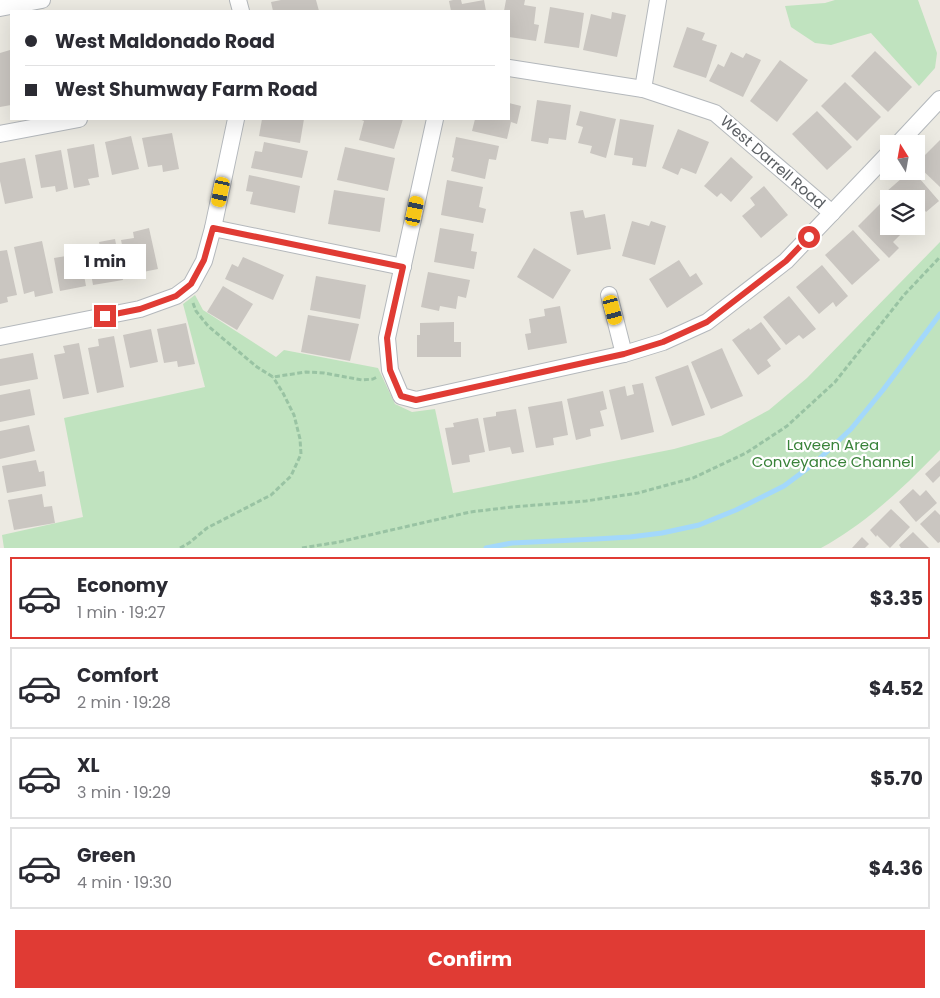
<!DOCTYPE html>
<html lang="en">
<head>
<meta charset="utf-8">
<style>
	:root { --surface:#fff; --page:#f7f7f7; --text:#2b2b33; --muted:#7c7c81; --line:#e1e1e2; --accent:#e03b34 }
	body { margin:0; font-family:Poppins,sans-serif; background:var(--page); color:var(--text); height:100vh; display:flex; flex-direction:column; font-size:19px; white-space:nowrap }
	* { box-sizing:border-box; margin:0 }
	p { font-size:16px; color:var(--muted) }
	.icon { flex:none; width:28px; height:28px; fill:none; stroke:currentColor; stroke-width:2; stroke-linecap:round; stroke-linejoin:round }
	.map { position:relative; height:548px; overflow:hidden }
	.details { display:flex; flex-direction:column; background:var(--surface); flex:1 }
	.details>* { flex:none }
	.guide { position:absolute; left:10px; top:10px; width:500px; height:110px; border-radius:0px; box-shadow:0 5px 20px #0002; display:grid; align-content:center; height:110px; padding:0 15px; background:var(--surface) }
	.needle { width:32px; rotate:349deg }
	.tools { position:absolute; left:880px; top:135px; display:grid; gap:10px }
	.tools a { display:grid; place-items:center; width:45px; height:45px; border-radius:0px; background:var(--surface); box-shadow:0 5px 20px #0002; font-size:25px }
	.end { position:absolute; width:22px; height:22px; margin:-11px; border:6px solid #e03b34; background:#fff; box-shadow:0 0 0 2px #fff }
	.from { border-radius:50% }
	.bubble { position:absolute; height:35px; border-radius:0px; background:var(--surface); box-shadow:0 5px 20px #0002; font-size:16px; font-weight:700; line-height:35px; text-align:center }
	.car { position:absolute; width:15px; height:30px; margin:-15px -8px; border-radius:6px; box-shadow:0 0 4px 1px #0007; background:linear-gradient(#f5c518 24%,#345 0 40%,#f5c518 0 76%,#345 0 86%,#f5c518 0) }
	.guide b { display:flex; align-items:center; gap:18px; height:48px; font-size:19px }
	.guide b+b { border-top:1px solid var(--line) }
	.guide i { width:12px; height:12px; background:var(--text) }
	ul { padding:9px 0 0; list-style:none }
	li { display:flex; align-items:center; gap:15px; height:82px; margin:0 10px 8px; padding:0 5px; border:2px solid var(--line); border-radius:0px }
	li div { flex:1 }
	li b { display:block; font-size:19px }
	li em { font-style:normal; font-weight:700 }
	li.current { border-color:var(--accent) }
	li>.icon { width:45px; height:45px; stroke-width:1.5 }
	.primary-button { display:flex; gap:10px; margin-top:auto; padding:10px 15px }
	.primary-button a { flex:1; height:58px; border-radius:0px; background:var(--accent); color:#fff; font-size:20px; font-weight:700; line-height:58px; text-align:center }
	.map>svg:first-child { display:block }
</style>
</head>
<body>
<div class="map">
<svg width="940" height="548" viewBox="0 0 940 548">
	<rect width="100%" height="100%" fill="#eceae2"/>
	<!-- green -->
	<g fill="#c0e3bf">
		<polygon points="835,0 918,0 937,53 935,68 919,86 871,33 831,45 815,43 791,27 785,6 825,3"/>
		<path d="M940 242V450C904 487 867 523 821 548H4L2 535 83 517 64 418 205 387 183 304 195 295 203 310 276 357 284 350 378 368 395 404 412 412 435 409 453 493 674 449 721 436 769 410 807 378Z"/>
	</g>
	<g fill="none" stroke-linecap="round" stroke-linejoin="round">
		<!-- stream -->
		<polyline stroke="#a3d8fb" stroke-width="5" points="486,548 512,543 596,539 630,537 662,533 699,525 736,510 784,486 816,462 851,429 883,390 940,314"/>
	</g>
	<!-- building -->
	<g fill="#cac6c1">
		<polygon points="281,0 316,0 319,11 273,11 271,2"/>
		<polygon points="453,0 461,0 462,4 484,0 486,11 451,11 449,1"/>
		<polygon points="506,0 525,0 524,5 536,7 534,24 539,25 536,41 509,37 509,11 504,11"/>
		<polygon points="550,7 584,13 579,48 544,43"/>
		<polygon points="612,12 626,15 617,57 583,50 591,14 611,19"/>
		<polygon points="687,27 705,33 702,40 717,45 706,78 673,67"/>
		<polygon points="10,50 11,56 11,105 0,107 0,53"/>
		<polygon points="875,51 912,87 888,112 851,76"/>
		<polygon points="731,52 743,58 746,53 761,60 743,97 709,81 718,64 724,67"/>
		<polygon points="780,60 808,80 777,122 750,101"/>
		<polygon points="845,82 881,117 857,141 821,106"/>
		<polygon points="537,100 571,105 566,140 549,138 548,144 531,141"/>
		<polygon points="509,103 521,106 517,124 511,122 507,139 472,131 475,119 509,119"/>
		<polygon points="580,111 616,119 606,158 590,153 592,146 578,143 583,127 576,125"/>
		<polygon points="817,111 852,147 827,170 792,134"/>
		<polygon points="262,119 304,119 300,143 259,136"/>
		<polygon points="359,119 403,119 394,149 359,140 364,121"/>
		<polygon points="620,119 654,125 646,167 632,165 633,158 614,155"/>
		<polygon points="678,129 709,142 696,174 681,168 678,175 662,168"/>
		<polygon points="172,133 179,169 163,172 162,165 148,167 142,138"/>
		<polygon points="131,136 139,169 112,175 105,142"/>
		<polygon points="456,137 499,146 496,160 489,159 485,179 451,171 454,158 452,157"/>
		<polygon points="940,140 940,187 916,164"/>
		<polygon points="264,142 308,151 302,178 251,168 255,151 262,152"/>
		<polygon points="94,144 99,177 88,179 90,185 74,188 67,149"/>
		<polygon points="345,147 395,158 388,191 337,180"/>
		<polygon points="61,150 68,189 56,192 55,186 41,188 35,155"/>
		<polygon points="731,157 753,177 731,202 721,193 717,197 704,186"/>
		<polygon points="25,158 33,198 5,204 0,181 0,163"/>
		<polygon points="910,171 913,171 939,201 926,212 923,208 916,213 916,199 892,199 886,192"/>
		<polygon points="249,175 300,186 295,213 250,204 253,192 246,191"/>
		<polygon points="447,180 483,187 479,207 486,209 483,223 441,215"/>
		<polygon points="764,186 788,215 761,238 742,216 755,205 750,198"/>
		<polygon points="334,190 385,198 380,232 328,224"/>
		<polygon points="881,203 889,210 889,226 905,226 907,228 893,242 899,248 889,258 858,226"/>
		<polygon points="583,210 585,218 605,214 611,249 577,255 570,212"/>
		<polygon points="632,221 649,226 651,221 666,226 655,265 622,256"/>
		<polygon points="149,228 158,269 128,275 121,240 134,238 133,232"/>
		<polygon points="440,228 474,234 471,251 477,252 474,269 434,262"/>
		<polygon points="853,230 880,260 852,285 825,255"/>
		<polygon points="115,239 123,280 93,285 87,251 100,248 99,242"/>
		<polygon points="42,241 53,293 35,297 34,291 24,294 14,247"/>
		<polygon points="79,248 86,286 60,291 54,258 66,256 65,250"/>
		<polygon points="534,248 571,270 553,299 517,277"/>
		<polygon points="7,250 17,295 7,297 8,302 0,304 0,251"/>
		<polygon points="243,257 284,275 273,300 225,279 232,264 238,267"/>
		<polygon points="679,260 690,277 696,273 703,284 667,308 649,279"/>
		<polygon points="822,265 848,296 836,307 833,302 819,314 796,287"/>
		<polygon points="428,272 470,280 466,298 458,296 456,309 440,306 439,311 421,307"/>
		<polygon points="316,276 366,285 360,319 310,310"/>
		<polygon points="223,286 253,304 237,330 207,312"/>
		<polygon points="789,296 816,329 803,339 799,335 786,345 763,317"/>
		<polygon points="560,306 567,343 528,350 525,334 531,333 529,319 545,316 544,309"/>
		<polygon points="308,315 359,324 350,361 301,352"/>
		<polygon points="454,322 454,342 461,342 461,357 417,357 417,335 420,335 420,323"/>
		<polygon points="761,322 781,349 767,360 771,366 758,375 732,340 749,328 750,330"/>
		<polygon points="186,323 195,364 178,367 177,361 164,363 157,329"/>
		<polygon points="151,329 158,362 130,368 123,335"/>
		<polygon points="114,336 124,387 97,393 88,348 99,346 98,339"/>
		<polygon points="79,343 89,394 63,399 54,355 65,353 63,346"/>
		<polygon points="722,348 743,396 711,409 691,362"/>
		<polygon points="33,353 38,379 0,386 0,359"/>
		<polygon points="688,365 705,415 672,426 655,377"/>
		<polygon points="643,383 654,432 621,440 609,390 625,386 627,396 634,394 632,385"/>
		<polygon points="30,389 35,415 0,422 0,395"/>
		<polygon points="603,391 607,409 600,411 604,426 590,429 591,436 576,440 567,399"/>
		<polygon points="562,401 568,435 553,438 554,445 536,448 528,407"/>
		<polygon points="516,409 524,452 512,454 510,447 489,451 483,418 496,416 496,412"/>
		<polygon points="478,418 485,452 469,455 470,462 452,465 445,428 454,427 453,423"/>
		<polygon points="29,425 35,451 0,459 0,431"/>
		<polygon points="36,460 39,472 44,471 46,486 7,493 2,466"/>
		<polygon points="940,460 940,476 933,483 925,474"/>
		<polygon points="913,489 920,496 926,490 937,503 916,522 899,502"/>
		<polygon points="42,494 44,507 52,506 55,523 14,530 8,500"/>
		<polygon points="891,509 910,527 890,548 877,535 876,537 870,530"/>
		<polygon points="935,510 940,515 940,542 938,543 920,524"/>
		<polygon points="913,532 929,548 901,548 899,545"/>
		<polygon points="862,537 869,544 865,548 852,548"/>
	</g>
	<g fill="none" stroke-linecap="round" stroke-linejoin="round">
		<defs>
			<g id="minor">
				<polyline points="238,0 241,11"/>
				<polyline points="0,8 42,0"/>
				<polyline points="509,68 643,89 715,113 832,213"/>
				<polyline points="643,89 658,0"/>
				<polyline points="435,119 387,338 390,370 401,396 416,400 624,354 663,342 707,322 786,261 889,153"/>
				<polyline points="0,134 79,119"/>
				<polyline points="898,144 940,99"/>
				<polyline points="213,228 403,267"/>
				<polyline points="609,295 624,354"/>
				<polyline points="0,337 140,309 176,296 191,285 204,261 213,228 236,119"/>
			</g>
		</defs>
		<!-- minor casing -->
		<use href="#minor" stroke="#b4b8bc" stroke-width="18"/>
		<!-- path -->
		<g stroke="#99c3a3" stroke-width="3" stroke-dasharray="5 2.5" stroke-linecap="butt">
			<polyline points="193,303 196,311 208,326 257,367 273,377 306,372 324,373 362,380 373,379 377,377"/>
			<polyline points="180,548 189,543 207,528 271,495 291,476 301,454 300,439 294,415 283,393 273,377"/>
			<polyline points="302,548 339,542 470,512 512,507 586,501 638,493 693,478 746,453 787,426 835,382 904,295 940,257"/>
		</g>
		<!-- minor -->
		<use href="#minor" stroke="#fff" stroke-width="16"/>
	</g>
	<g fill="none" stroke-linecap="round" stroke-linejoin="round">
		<!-- route -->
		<polyline stroke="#e03b34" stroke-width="6" points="105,316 140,309 176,296 191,284 204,260 213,228 403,267 387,338 390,370 401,396 416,400 624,354 663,342 707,322 786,261 809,237"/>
	</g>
	<g text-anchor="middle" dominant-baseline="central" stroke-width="4.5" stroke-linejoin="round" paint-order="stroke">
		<!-- street labels -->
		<g font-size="15" fill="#5a5e62" stroke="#fff">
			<text transform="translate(773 162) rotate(41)">West Darrell Road</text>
		</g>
		<!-- park labels -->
		<g font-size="15" fill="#398239" stroke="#fff">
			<text x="833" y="444">Laveen Area<tspan x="833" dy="17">Conveyance Channel</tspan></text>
		</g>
	</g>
</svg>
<div class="tools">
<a><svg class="needle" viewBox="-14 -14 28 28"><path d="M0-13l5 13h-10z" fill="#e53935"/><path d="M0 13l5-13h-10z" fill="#7c7c81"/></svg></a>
<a><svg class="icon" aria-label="layers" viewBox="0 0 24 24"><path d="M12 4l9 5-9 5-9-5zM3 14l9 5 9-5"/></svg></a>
</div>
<i class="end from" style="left:809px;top:237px"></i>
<i class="end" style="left:105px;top:316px"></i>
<div class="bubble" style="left:64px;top:244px;width:82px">1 min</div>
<i class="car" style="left:221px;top:192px;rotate:192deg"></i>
<i class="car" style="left:415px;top:211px;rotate:12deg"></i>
<i class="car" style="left:613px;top:310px;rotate:165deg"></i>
<div class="guide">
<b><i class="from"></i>West Maldonado Road</b>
<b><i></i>West Shumway Farm Road</b>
</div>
</div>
<section class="details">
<ul>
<li class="current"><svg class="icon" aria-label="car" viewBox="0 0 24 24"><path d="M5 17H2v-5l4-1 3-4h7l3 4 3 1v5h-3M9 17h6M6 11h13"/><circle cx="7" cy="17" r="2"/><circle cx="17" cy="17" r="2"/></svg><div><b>Economy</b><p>1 min · 19:27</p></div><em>$3.35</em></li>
<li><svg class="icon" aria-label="car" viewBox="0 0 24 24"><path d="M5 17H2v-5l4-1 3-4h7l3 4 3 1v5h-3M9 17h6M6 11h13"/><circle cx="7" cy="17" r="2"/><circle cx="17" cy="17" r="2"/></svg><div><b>Comfort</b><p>2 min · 19:28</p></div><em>$4.52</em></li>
<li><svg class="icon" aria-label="car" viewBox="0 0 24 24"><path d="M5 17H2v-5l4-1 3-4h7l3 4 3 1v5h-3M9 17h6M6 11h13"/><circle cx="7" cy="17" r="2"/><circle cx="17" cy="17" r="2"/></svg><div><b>XL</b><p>3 min · 19:29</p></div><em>$5.70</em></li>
<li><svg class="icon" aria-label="car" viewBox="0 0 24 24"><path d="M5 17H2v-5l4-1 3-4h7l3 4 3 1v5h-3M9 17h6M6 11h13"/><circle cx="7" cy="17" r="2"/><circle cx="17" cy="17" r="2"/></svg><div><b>Green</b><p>4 min · 19:30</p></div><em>$4.36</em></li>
</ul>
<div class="primary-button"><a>Confirm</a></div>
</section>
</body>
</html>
